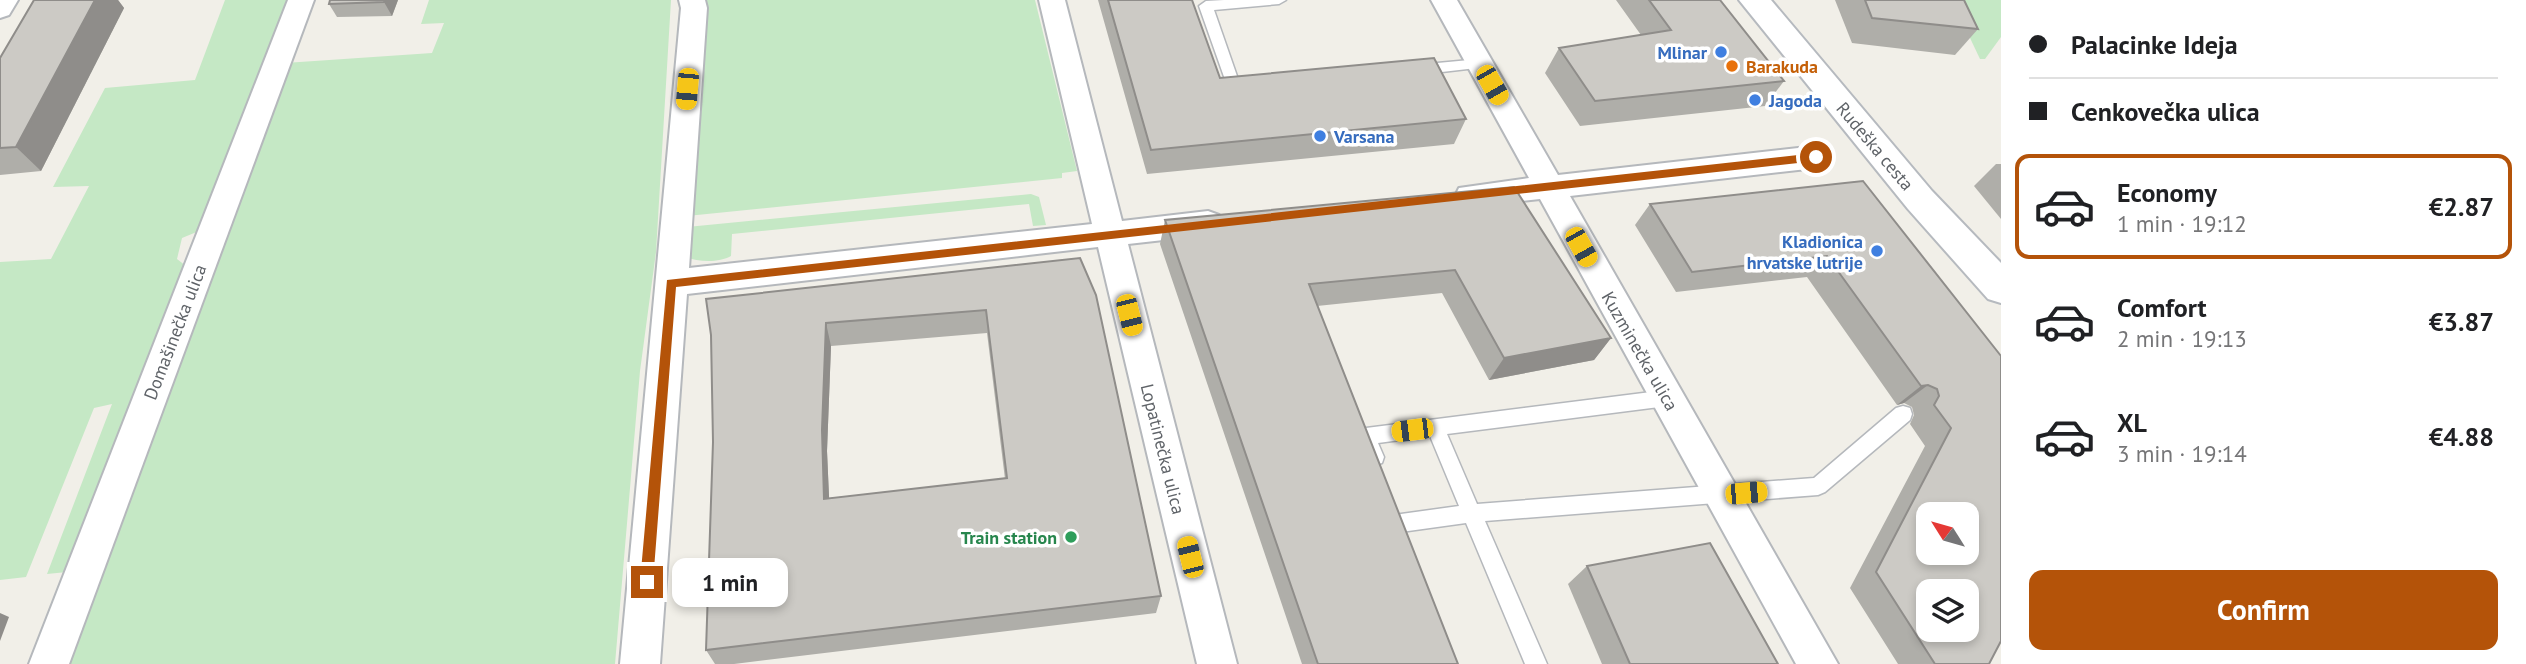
<!DOCTYPE html>
<html lang="en">
<head>
<meta charset="utf-8">
<style>
	:root { --surface:#fff; --page:#f6f6f6; --text:#202124; --muted:#757577; --line:#e0e0e0; --accent:#b45309 }
	body { margin:0; font-family:"PT Sans",sans-serif; background:var(--page); color:var(--text); height:100vh; display:flex; flex-direction:column; font-size:26px; white-space:nowrap }
	* { box-sizing:border-box; margin:0 }
	p { font-size:23px; color:var(--muted) }
	.icon { flex:none; width:38px; height:38px; fill:none; stroke:currentColor; stroke-width:2; stroke-linecap:round; stroke-linejoin:round }
	.map { position:relative; flex:1; overflow:hidden }
	.sheet { display:flex; flex-direction:column; background:var(--surface); width:525px }
	.sheet>* { flex:none }
	.hud { display:grid; align-content:center; height:154px; padding:0 28px; background:var(--surface) }
	.needle { width:46px; rotate:307deg }
	.controls { position:absolute; left:1916px; top:502px; display:grid; gap:14px }
	.controls a { display:grid; place-items:center; width:63px; height:63px; border-radius:14px; background:var(--surface); box-shadow:0 4px 10px #0003; font-size:35px }
	.end { position:absolute; width:32px; height:32px; margin:-16px; border:9px solid #b45309; background:#fff; box-shadow:0 0 0 4px #fff }
	.from { border-radius:50% }
	.bubble { position:absolute; height:49px; border-radius:14px; background:var(--surface); box-shadow:0 4px 10px #0003; font-size:23px; font-weight:600; line-height:49px; text-align:center }
	.car { position:absolute; width:21px; height:42px; margin:-21px -10px; border-radius:9px; box-shadow:0 0 5px 2px #0007; background:linear-gradient(#f5c518 24%,#345 0 40%,#f5c518 0 76%,#345 0 86%,#f5c518 0) }
	.hud b { display:flex; align-items:center; gap:24px; height:66px; font-size:26px }
	.hud b+b { border-top:2px solid var(--line) }
	.hud i { width:18px; height:18px; background:var(--text) }
	ul { padding:0; list-style:none }
	li { display:flex; align-items:center; gap:21px; height:105px; margin:0 14px 10px; padding:0 14px; border:4px solid transparent; border-radius:14px }
	li div { flex:1 }
	li b { display:block; font-size:26px }
	li em { font-style:normal; font-weight:600 }
	li.current { border-color:var(--accent) }
	li>.icon { width:63px; height:63px; stroke-width:1.5 }
	.action { display:flex; gap:14px; margin-top:auto; padding:14px 28px }
	.action a { flex:1; height:80px; border-radius:14px; background:var(--accent); color:#fff; font-size:28px; font-weight:600; line-height:80px; text-align:center }
	main { display:flex; flex:1; min-height:0 }
	.map>svg:first-child { display:block }
</style>
</head>
<body>
<main>
<div class="map">
<svg width="2001" height="664" viewBox="0 0 2001 664">
	<rect width="100%" height="100%" fill="#f1efe8"/>
	<!-- green -->
	<g fill="#c5e8c5">
		<polygon points="225,0 289,0 199,231 182,238 177,259 186,266 67,572 47,574 112,404 94,408 26,577 0,580 0,262 51,259 89,186 53,187 105,88 195,80"/>
		<polygon points="429,0 671,0 656,252 640,371 615,664 69,664 285,63 432,53 444,23 421,24"/>
		<polygon points="703,0 1035,0 1077,171 1062,173 1062,178 687,216"/>
		<polygon points="1952,0 2001,0 2001,37 1985,59 1980,59"/>
		<path d="M1031 194 1039 197 1046 225 1033 226 1029 204 732 234 731 256C719 263 698 262 686 257L687 227Z"/>
	</g>
	<g fill="none" stroke-linecap="round" stroke-linejoin="round">
		<defs>
			<g id="lane">
				<polygon points="1224,0 1286,0 1279,4 1214,10 1238,79 1253,79 1255,83 1253,87 1228,88 1199,6 1206,1"/>
				<polygon points="1480,59 1485,61 1487,64 1485,67 1416,75 1409,70 1416,65"/>
				<polygon points="1667,390 1673,392 1676,398 1673,404 1667,406 1447,434 1477,504 1814,478 1896,408 1903,406 1910,408 1912,414 1910,420 1825,492 1818,495 1485,521 1547,664 1525,664 1466,523 1401,532 1394,529 1391,523 1394,517 1401,514 1459,506 1430,436 1378,443 1384,457 1382,463 1375,465 1368,463 1357,436 1359,430 1366,428"/>
			</g>
			<g id="street">
				<polygon points="0,0 18,0 9,15 0,18"/>
				<polygon points="288,0 314,0 69,664 29,664"/>
				<polygon points="679,0 705,0 707,8 689,268 1092,224 1039,0 1065,0 1122,221 1208,211 1219,215 1223,223 1219,231 1208,235 1128,244 1237,664 1197,664 1098,247 687,294 660,664 620,664 681,8"/>
				<polygon points="1431,0 1457,0 1558,175 1816,146 1826,149 1831,157 1826,165 1816,168 1570,196 1838,664 1796,664 1540,199 1470,207 1459,204 1455,196 1459,188 1529,178"/>
			</g>
			<polygon id="secondary" points="1739,0 1771,0 1932,191 2001,263 2001,303 1988,299 1908,209"/>
		</defs>
		<!-- lane casing -->
		<use href="#lane" stroke="#b5b8bc" stroke-width="3"/>
		<!-- street casing -->
		<use href="#street" stroke="#b5b8bc" stroke-width="4"/>
		<!-- secondary casing -->
		<use href="#secondary" stroke="#b6babf" stroke-width="4"/>
		<!-- lane -->
		<use href="#lane" fill="#fff" fill-rule="evenodd"/>
		<!-- street -->
		<use href="#street" fill="#fff" fill-rule="evenodd"/>
		<!-- secondary -->
		<use href="#secondary" fill="#fff" fill-rule="evenodd"/>
	</g>
	<!-- wall -->
	<g fill="#afaea9" fill-rule="evenodd">
		<polygon points="34,0 118,0 124,8 41,171 0,175 0,58"/>
		<polygon points="398,0 392,16 337,17 329,4"/>
		<polygon points="1098,0 1192,0 1220,78 1466,119 1454,144 1147,174"/>
		<polygon points="1616,0 1720,0 1784,81 1765,106 1580,126 1545,73 1559,48 1641,35"/>
		<polygon points="1835,0 1964,0 1978,29 1955,55 1852,43"/>
		<polygon points="1996,164 2001,164 2001,219 1974,186"/>
		<polygon points="1863,181 2001,356 1989,664 1898,664 1850,588 1925,446 1910,424 1914,415 1912,407 1904,403 1897,405 1807,277 1676,292 1635,225 1650,204"/>
		<polygon points="1514,187 1611,338 1594,360 1489,380 1442,293 1317,306 1458,664 1302,664 1160,244 1165,220"/>
		<path d="M1080 258 1161 596 1156 613 734 664H715L706 650 713 442 711 335ZM987 333 1005 479 829 498 827 451 831 346Z"/>
		<polygon points="1587,566 1778,664 1602,664 1568,584"/>
	</g>
	<!-- shaded-wall -->
	<g fill="#8f8d8a">
		<polygon points="95,0 118,0 124,8 41,171 16,147"/>
		<polygon points="385,0 398,0 392,16 384,2"/>
		<polygon points="826,323 831,346 827,451 830,518 824,499 822,430"/>
		<polygon points="1611,338 1594,360 1489,380 1504,358"/>
		<polygon points="1928,385 1904,403 1897,405 1921,386"/>
		<polygon points="0,613 9,617 0,641"/>
	</g>
	<!-- building -->
	<g fill="#cccac5" stroke="#8f8d8a" stroke-width="2" fill-rule="evenodd">
		<polygon points="34,0 95,0 16,147 0,148 0,58"/>
		<polygon points="330,0 385,0 384,2 329,4"/>
		<polygon points="1108,0 1192,0 1220,78 1434,58 1466,119 1151,150"/>
		<polygon points="1649,0 1720,0 1784,81 1595,101 1559,48 1671,30"/>
		<polygon points="1865,0 1964,0 1978,29 1872,18"/>
		<path d="M1863 181 2001 356V641L1989 664H1935L1876 572 1951 428 1934 405 1939 396 1937 389 1928 385 1921 386 1827 256 1692 272 1650 204ZM1928 514H1967V553H1928ZM1928 592H1967V630H1928Z"/>
		<polygon points="1514,187 1611,338 1504,358 1455,270 1309,284 1458,664 1318,664 1165,220"/>
		<path d="M1080 258 1096 295 1161 596 706 650 713 442 711 335 706 299ZM986 310 1007 478 824 499 822 430 826 323Z"/>
		<polygon points="1710,543 1778,664 1630,664 1587,566"/>
	</g>
	<!-- route -->
	<polygon fill="#b45309" points="1816,153 1821,157 1816,161 676,287 653,582 647,588 640,582 667,280"/>
	<!-- markers -->
	<g fill="#3f7fe0" stroke="#fff" stroke-width="2.5">
		<circle cx="1721" cy="52" r="7"/>
		<circle cx="1755" cy="100" r="7"/>
		<circle cx="1320" cy="136" r="7"/>
		<circle cx="1877" cy="251" r="7"/>
	</g>
	<circle fill="#e8710a" stroke="#fff" stroke-width="2.5" cx="1732" cy="66" r="7"/>
	<circle fill="#2e9e5b" stroke="#fff" stroke-width="2.5" cx="1071" cy="537" r="7"/>
	<g text-anchor="middle" dominant-baseline="central" stroke-width="7" stroke-linejoin="round" paint-order="stroke">
		<!-- shop labels -->
		<g font-size="18" font-weight="bold" fill="#366cbe" stroke="#fff" text-anchor="end">
			<text x="1707" y="52">Mlinar</text>
			<text x="1769" y="100" text-anchor="start">Jagoda</text>
			<text x="1334" y="136" text-anchor="start">Varsana</text>
			<text x="1863" y="241">Kladionica<tspan x="1863" dy="21">hrvatske lutrije</tspan></text>
		</g>
		<!-- food labels -->
		<g font-size="18" font-weight="bold" fill="#c56008" stroke="#fff" text-anchor="start">
			<text x="1746" y="66">Barakuda</text>
		</g>
		<!-- street labels -->
		<g font-size="18" fill="#5f6368" stroke="#fff">
			<text transform="translate(1875 146) rotate(50)">Rudeška cesta</text>
			<text transform="translate(175 332) rotate(-69)">Domašinečka ulica</text>
			<text transform="translate(1640 351) rotate(60)">Kuzminečka ulica</text>
			<text transform="translate(1163 449) rotate(76)">Lopatinečka ulica</text>
		</g>
		<!-- leisure labels -->
		<g font-size="18" font-weight="bold" fill="#27864d" stroke="#fff" text-anchor="end">
			<text x="1057" y="537">Train station</text>
		</g>
	</g>
</svg>
<div class="controls">
<a><svg class="needle" viewBox="-14 -14 28 28"><path d="M0-13l5 13h-10z" fill="#e53935"/><path d="M0 13l5-13h-10z" fill="#757577"/></svg></a>
<a><svg class="icon" aria-label="layers" viewBox="0 0 24 24"><path d="M12 4l9 5-9 5-9-5zM3 14l9 5 9-5"/></svg></a>
</div>
<i class="end from" style="left:1816px;top:157px"></i>
<i class="end" style="left:647px;top:582px"></i>
<div class="bubble" style="left:672px;top:558px;width:116px">1 min</div>
<i class="car" style="left:1492px;top:85px;rotate:150deg"></i>
<i class="car" style="left:687px;top:89px;rotate:185deg"></i>
<i class="car" style="left:1581px;top:247px;rotate:151deg"></i>
<i class="car" style="left:1129px;top:315px;rotate:166deg"></i>
<i class="car" style="left:1412px;top:430px;rotate:263deg"></i>
<i class="car" style="left:1746px;top:493px;rotate:85deg"></i>
<i class="car" style="left:1190px;top:557px;rotate:346deg"></i>
</div>
<section class="sheet">
<div class="hud">
<b><i class="from"></i>Palacinke Ideja</b>
<b><i></i>Cenkovečka ulica</b>
</div>
<ul>
<li class="current"><svg class="icon" aria-label="car" viewBox="0 0 24 24"><path d="M5 17H2v-5l4-1 3-4h7l3 4 3 1v5h-3M9 17h6M6 11h13"/><circle cx="7" cy="17" r="2"/><circle cx="17" cy="17" r="2"/></svg><div><b>Economy</b><p>1 min · 19:12</p></div><em>€2.87</em></li>
<li><svg class="icon" aria-label="car" viewBox="0 0 24 24"><path d="M5 17H2v-5l4-1 3-4h7l3 4 3 1v5h-3M9 17h6M6 11h13"/><circle cx="7" cy="17" r="2"/><circle cx="17" cy="17" r="2"/></svg><div><b>Comfort</b><p>2 min · 19:13</p></div><em>€3.87</em></li>
<li><svg class="icon" aria-label="car" viewBox="0 0 24 24"><path d="M5 17H2v-5l4-1 3-4h7l3 4 3 1v5h-3M9 17h6M6 11h13"/><circle cx="7" cy="17" r="2"/><circle cx="17" cy="17" r="2"/></svg><div><b>XL</b><p>3 min · 19:14</p></div><em>€4.88</em></li>
</ul>
<div class="action"><a>Confirm</a></div>
</section>
</main>
</body>
</html>
